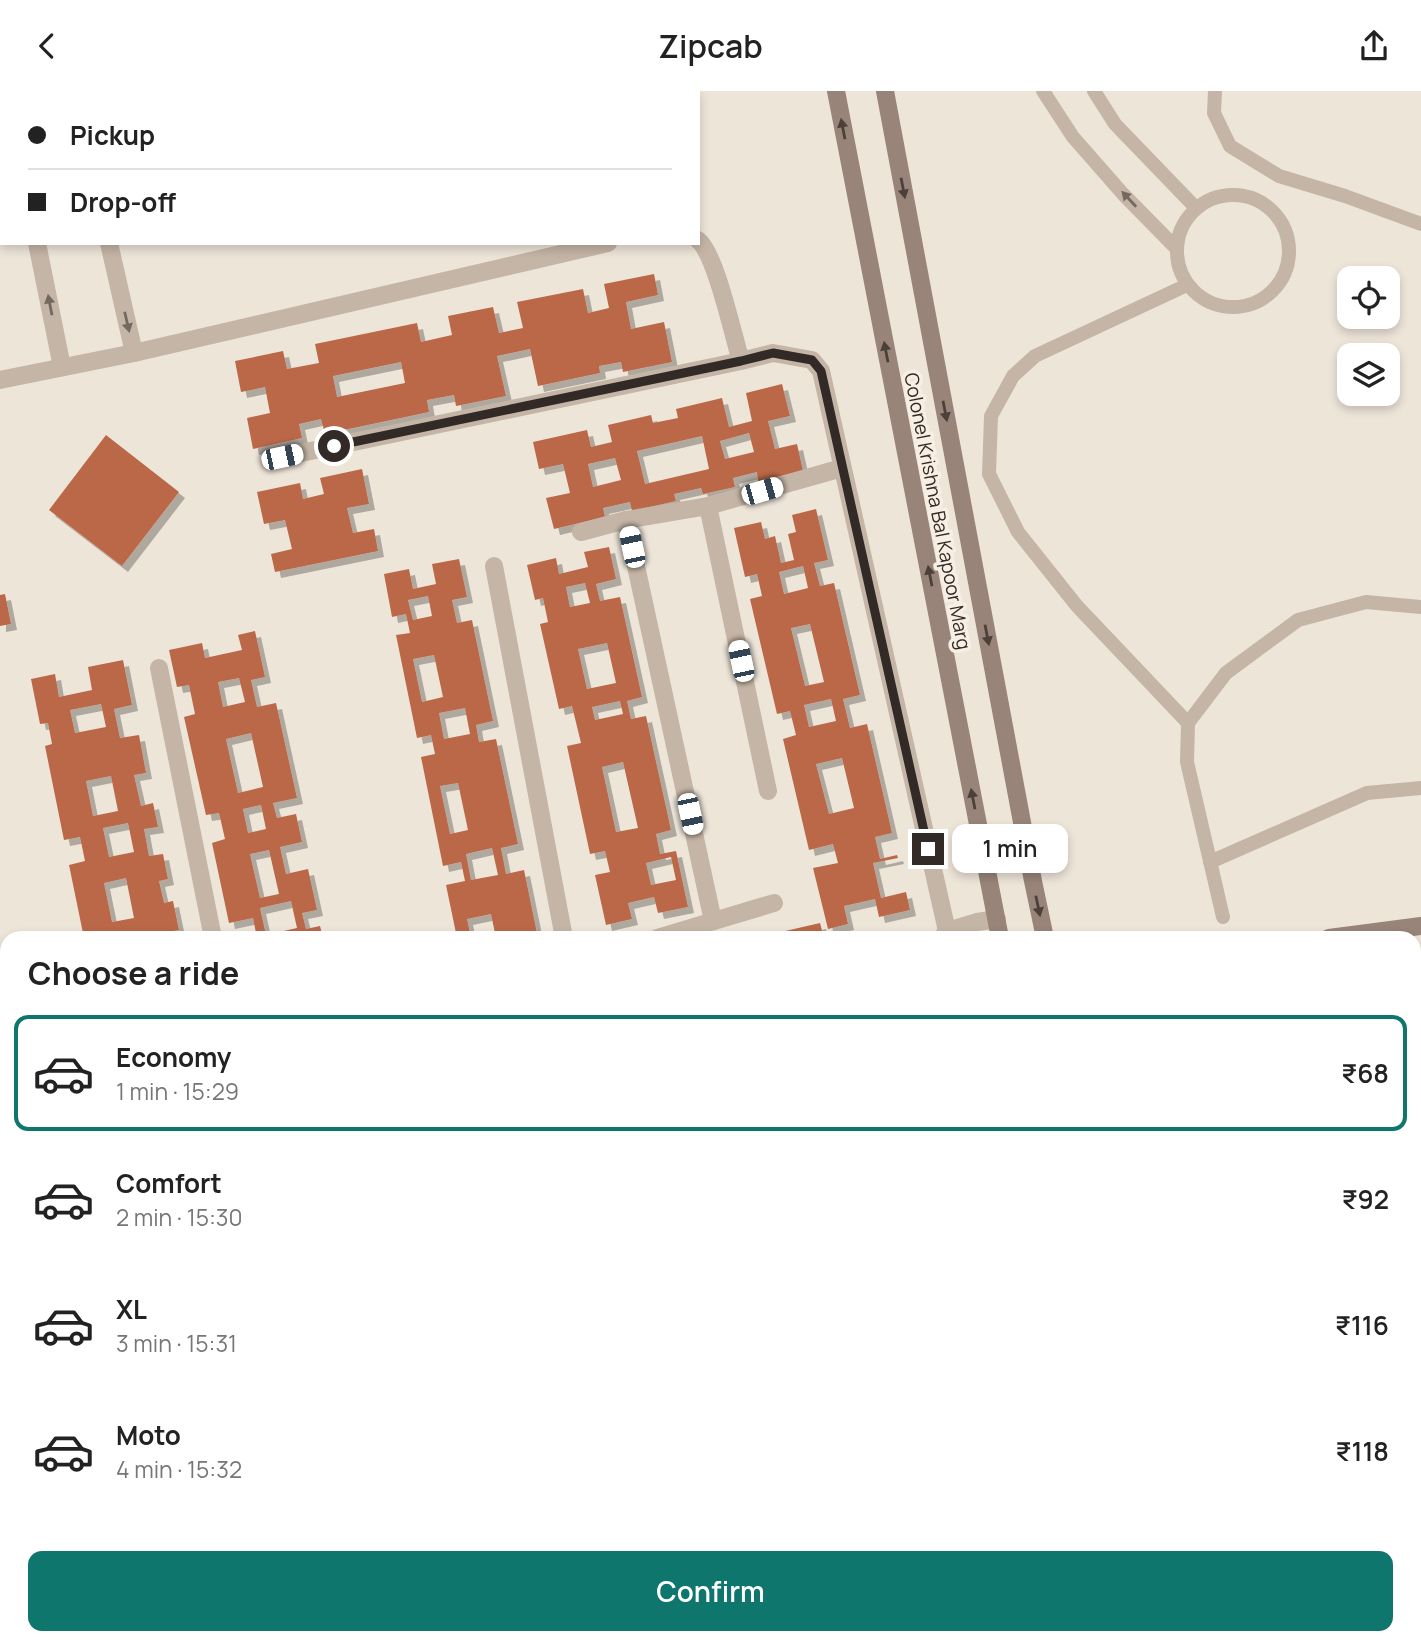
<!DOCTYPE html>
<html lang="en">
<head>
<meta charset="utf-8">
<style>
	:root { --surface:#fff; --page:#f2f2f2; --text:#222; --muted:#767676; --line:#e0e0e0; --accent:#0f766e }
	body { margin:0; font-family:Manrope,sans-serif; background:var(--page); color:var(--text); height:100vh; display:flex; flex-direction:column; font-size:26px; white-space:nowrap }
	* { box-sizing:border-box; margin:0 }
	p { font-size:23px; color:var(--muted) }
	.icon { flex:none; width:38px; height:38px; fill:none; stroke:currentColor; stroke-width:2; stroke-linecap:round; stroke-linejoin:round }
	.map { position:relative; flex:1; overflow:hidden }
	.details { position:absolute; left:0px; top:840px; width:1421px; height:714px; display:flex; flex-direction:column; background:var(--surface); border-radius:21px 21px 0 0; box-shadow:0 4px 10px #0003 }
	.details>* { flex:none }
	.hud { position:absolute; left:0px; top:0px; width:700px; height:154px; box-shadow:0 4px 10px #0003; display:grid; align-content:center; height:154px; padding:0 28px; background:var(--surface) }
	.buttons { position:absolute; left:1337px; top:175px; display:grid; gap:14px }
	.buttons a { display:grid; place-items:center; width:63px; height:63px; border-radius:14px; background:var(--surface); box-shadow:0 4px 10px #0003; font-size:35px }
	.end { position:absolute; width:32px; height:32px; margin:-16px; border:9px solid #322a26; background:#fff; box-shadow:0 0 0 4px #fff }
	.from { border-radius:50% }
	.bubble { position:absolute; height:49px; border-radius:14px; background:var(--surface); box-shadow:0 4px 10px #0003; font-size:23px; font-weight:600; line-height:49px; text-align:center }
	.car { position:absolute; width:21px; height:42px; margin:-21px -10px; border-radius:9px; box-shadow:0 0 5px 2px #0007; background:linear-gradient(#fff 24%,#345 0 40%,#fff 0 76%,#345 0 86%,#fff 0) }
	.hud b { display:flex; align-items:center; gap:24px; height:66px; font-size:26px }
	.hud b+b { border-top:2px solid var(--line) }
	.hud i { width:18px; height:18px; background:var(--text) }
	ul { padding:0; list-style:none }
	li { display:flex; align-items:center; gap:21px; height:116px; margin:0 14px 10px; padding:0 14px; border:4px solid transparent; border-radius:14px }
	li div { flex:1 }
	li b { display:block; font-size:26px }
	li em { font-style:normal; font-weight:600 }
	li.active { border-color:var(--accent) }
	li>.icon { width:63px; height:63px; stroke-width:1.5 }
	h2 { padding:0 28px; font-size:32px; line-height:84px }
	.primary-button { display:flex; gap:14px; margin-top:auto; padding:14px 28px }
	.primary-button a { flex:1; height:80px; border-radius:14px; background:var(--accent); color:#fff; font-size:28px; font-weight:600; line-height:80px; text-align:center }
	header { display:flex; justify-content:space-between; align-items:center; height:91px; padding:0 28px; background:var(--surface); font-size:32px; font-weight:600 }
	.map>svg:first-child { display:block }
</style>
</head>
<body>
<header><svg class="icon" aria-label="back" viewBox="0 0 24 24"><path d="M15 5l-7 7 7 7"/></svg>Zipcab<svg class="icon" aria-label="share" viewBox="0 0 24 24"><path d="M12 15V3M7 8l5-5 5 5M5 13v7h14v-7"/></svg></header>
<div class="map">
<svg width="1421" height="1554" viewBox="0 0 1421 1554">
	<defs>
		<filter id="shadow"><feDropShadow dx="6" dy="6" stdDeviation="0" flood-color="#0004"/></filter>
	</defs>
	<rect width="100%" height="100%" fill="#eee5d9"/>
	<!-- building -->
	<g fill="#bb684a" fill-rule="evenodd" filter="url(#shadow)">
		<path d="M654 183 658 204 626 211 631 238 664 231 672 271 623 281 621 271 599 275 600 282 538 295 530 258 497 265 506 305 456 315 454 304 427 309 429 321 325 343 321 328 299 333 302 347 253 358 247 327 270 322 265 296 241 301 235 270 283 260 287 278 319 272 315 253 417 232 421 251 452 244 448 225 493 216 499 242 523 237 517 211 583 198 588 222 609 217 604 193ZM401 271 405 292 337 306 333 285Z"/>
		<path d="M782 293 790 325 768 330 775 358 797 353 803 380 758 390 757 381 733 387 735 396 703 403 701 397 674 403 676 410 632 420 630 411 603 417 605 426 554 438 546 407 570 402 563 373 539 378 533 351 587 339 591 356 612 351 608 334 651 324 653 332 678 327 676 318 722 307 729 336 752 330 746 302ZM749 342 754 361 725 368 720 350ZM702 345 709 378 645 393 637 360ZM615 367 621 389 593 396 588 373Z"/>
		<polygon points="106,344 179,401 122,475 49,419"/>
		<polygon points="362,378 369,413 347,417 353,442 374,438 378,460 275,481 271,463 292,458 285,429 264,433 257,401 300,392 303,408 324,403 320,387"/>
		<path d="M816 418 828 469 814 472 820 495 834 492 860 604 843 608 850 637 867 633 892 742 875 746 880 768 897 764 898 767 873 772 881 807 906 801 910 819 879 826 875 808 844 815 848 833 828 838 813 777 838 772 833 753 809 759 783 648 796 644 790 620 777 623 750 508 762 505 757 483 745 486 734 437 761 431 765 448 775 445 781 472 794 469 788 443 796 441 792 424ZM803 475 808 497 784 503 779 481ZM810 533 824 591 805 595 791 537ZM831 608 836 630 809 636 804 614ZM842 667 854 717 829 723 816 673Z"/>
		<path d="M609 456 616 488 596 493 600 510 620 506 642 606 627 610 631 628 646 625 671 739 656 743 660 763 676 760 688 816 658 822 654 806 628 812 632 828 606 834 595 784 610 781 605 760 590 763 567 655 581 652 572 615 559 618 540 533 548 531 543 507 535 509 527 474 556 467 559 483 588 476 584 461ZM585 492 590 512 570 516 566 496ZM607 552 616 592 587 598 578 558ZM620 610 623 623 595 629 592 616ZM623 671 638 737 616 741 602 676ZM671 766 676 789 651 794 646 772Z"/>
		<path d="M459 468 467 506 452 509 457 532 472 529 493 630 476 634 479 651 496 648 518 753 501 757 506 783 524 779 538 847H496L491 823 467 828 471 847H457L446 794 465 790 461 771 443 775 421 666 435 663 431 644 417 647 396 544 410 542 406 523 392 526 384 483 409 478 413 498 436 493 432 473ZM428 505 432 525 413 529 408 509ZM434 564 443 606 422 611 413 568ZM465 617 470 643 444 648 439 622ZM458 692 468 739 450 743 440 695ZM492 757 498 784 471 789 466 763Z"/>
		<polygon points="5,503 11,533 0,535 0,504"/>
		<path d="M255 540 265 586 251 589 257 616 276 612 297 707 273 712 277 727 296 723 302 751 280 756 286 783 308 778 317 819 302 822 306 838 320 835 323 847H257L253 827 229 832 212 752 225 748 219 722 206 724 184 626 195 623 189 594 177 596 169 559 202 552 205 567 242 559 238 544ZM239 587 245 611 223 616 218 591ZM251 642 263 696 238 702 226 648ZM261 714 266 738 248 742 243 718ZM269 759 279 803 260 807 250 763ZM291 810 297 837 266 844 260 817Z"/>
		<path d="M123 569 132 614 114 618 120 647 139 644 146 682 134 684 141 715 153 712 158 736 144 738 149 765 163 763 168 788 159 790 164 812 173 810 179 839 161 842 162 847H148L146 840 109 847H84L69 774 85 770 80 746 64 749 45 655 52 653 48 632 40 633 31 588 55 583 59 606 92 599 88 576ZM101 613 106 636 75 642 70 619ZM111 685 118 720 93 725 86 690ZM128 732 134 761 109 766 103 737ZM126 787 134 827 112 831 104 792Z"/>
		<polygon points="820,832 824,847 768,847 768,844"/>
		<polygon points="7,1253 7,1264 0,1265 0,1254"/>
		<polygon points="7,1283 7,1322 0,1323 0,1284"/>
		<polygon points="1,1345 7,1374 6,1516 0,1489"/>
		<polygon points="22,1547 94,1547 94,1548 74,1552 74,1554 23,1554"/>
		<polygon points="248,1547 321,1547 322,1554 236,1554 235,1550"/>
		<polygon points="386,1547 422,1547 423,1554 388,1554"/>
		<polygon points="451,1547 484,1547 484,1548 452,1554"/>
		<polygon points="615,1547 629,1547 631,1554 617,1554"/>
		<polygon points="663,1547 678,1547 679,1554 646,1554 664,1549"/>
		<polygon points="748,1547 768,1547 768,1548 750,1552"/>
		<polygon points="875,1547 1023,1547 1025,1554 872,1554 870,1548"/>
	</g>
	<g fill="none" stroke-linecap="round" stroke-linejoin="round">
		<!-- lane -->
		<g stroke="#c5b5a6" stroke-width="14">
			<polyline points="1043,0 1073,46 1123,103 1176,157"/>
			<polyline points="1094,0 1115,33 1196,117"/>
			<polyline points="1215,0 1214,22 1230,55 1279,85 1345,105 1421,133"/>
			<circle cx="1233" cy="160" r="56"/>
			<polyline points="1187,194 1035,265 1013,285 991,325 989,383 1018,441 1077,515 1188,632"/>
			<polyline points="1210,771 1367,702 1421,697"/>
			<polyline points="1223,826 1187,671 1188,632 1226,582 1298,529 1366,511 1421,516"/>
		</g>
		<!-- street -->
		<g stroke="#c5b5a6" stroke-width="18">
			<path d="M698 149C716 163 733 245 741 270"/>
			<polyline points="37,152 62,276"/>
			<polyline points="109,152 134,262"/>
			<polyline points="0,289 134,262 608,152"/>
			<polyline points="282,366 741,270 773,262 812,269 821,280 947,840"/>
			<polyline points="708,415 768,700"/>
			<polyline points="626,429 713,830"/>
			<polyline points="581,441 626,429 708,415 842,377"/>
			<polyline points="494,475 564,847"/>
			<polyline points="159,577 213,847"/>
			<polyline points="657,847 774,812"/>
			<polyline points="942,847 947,840 977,831 997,828"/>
			<polyline points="0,1127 7,1125"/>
			<polyline points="0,1532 6,1554"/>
			<polyline points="367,1547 368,1554"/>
			<polyline points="724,1547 726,1554"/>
			<polyline points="1063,1547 1064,1554"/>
		</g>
		<!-- secondary -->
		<g stroke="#988478" stroke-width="18">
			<polyline points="836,0 1000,847"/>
			<polyline points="885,0 1033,790 1045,847"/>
			<polyline points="98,2 106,0"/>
			<polyline points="365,2 375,0"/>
			<polyline points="0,23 2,22"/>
			<polyline points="0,71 2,70"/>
			<polyline points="1329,847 1421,835"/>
			<polyline points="1414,886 1421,885"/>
			<polyline points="1150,1547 1151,1554"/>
			<polyline points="1199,1547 1201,1554"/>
		</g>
	</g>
	<!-- one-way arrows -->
	<defs><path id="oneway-solid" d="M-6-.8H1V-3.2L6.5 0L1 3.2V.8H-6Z" transform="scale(1.75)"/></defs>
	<g fill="#4c403a">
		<use href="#oneway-solid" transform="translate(843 38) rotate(-101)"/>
		<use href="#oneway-solid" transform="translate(903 97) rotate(79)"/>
		<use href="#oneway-solid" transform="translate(886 261) rotate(-101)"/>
		<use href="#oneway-solid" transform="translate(945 320) rotate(79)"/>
		<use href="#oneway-solid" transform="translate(930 485) rotate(-101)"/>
		<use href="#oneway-solid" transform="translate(987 544) rotate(79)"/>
		<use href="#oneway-solid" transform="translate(973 708) rotate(-101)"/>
		<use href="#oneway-solid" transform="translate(1038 815) rotate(78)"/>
	</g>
	<g fill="#746960">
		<use href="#oneway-solid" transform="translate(1129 108) rotate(-133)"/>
		<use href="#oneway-solid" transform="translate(50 214) rotate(-101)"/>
		<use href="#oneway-solid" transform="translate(127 231) rotate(77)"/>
	</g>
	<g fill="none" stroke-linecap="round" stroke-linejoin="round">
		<!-- route -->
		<polyline stroke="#322a26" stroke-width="9" points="334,355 741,270 773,262 812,269 821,280 928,758"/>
	</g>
	<g text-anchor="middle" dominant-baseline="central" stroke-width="7" stroke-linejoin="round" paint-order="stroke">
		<!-- street labels -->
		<g font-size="19" fill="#322a26" stroke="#f7efe4">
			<text transform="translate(938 420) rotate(79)">Colonel Krishna Bal Kapoor Marg</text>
		</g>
	</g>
</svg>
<div class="buttons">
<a><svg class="icon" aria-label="locate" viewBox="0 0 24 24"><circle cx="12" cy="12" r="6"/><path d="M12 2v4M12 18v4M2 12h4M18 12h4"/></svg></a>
<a><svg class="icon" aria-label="layers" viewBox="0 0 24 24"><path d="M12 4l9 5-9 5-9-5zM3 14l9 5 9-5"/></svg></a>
</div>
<i class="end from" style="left:334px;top:355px"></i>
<i class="end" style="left:928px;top:758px"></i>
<div class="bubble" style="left:952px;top:733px;width:116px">1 min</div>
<i class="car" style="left:282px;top:366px;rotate:78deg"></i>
<i class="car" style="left:762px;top:400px;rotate:74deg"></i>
<i class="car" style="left:632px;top:456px;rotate:348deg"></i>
<i class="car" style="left:741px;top:570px;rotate:348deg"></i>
<i class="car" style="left:690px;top:723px;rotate:168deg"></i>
<div class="hud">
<b><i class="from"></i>Pickup</b>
<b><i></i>Drop-off</b>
</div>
<section class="details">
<h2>Choose a ride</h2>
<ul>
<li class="active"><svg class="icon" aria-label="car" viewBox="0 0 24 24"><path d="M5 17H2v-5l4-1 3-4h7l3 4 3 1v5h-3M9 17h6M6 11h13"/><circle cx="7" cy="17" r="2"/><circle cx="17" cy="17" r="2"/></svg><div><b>Economy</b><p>1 min · 15:29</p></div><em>₹68</em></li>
<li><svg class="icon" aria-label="car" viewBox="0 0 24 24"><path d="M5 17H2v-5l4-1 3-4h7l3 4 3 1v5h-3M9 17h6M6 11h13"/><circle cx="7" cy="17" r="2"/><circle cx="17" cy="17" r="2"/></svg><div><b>Comfort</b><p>2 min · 15:30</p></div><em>₹92</em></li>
<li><svg class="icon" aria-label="car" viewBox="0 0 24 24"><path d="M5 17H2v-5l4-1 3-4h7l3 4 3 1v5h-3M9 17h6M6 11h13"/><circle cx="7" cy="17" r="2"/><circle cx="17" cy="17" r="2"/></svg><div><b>XL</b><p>3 min · 15:31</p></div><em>₹116</em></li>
<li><svg class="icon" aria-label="car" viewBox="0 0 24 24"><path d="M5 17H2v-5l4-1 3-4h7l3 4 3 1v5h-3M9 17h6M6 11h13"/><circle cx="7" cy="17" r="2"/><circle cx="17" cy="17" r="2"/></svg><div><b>Moto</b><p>4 min · 15:32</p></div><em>₹118</em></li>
</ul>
<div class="primary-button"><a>Confirm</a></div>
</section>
</div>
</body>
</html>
